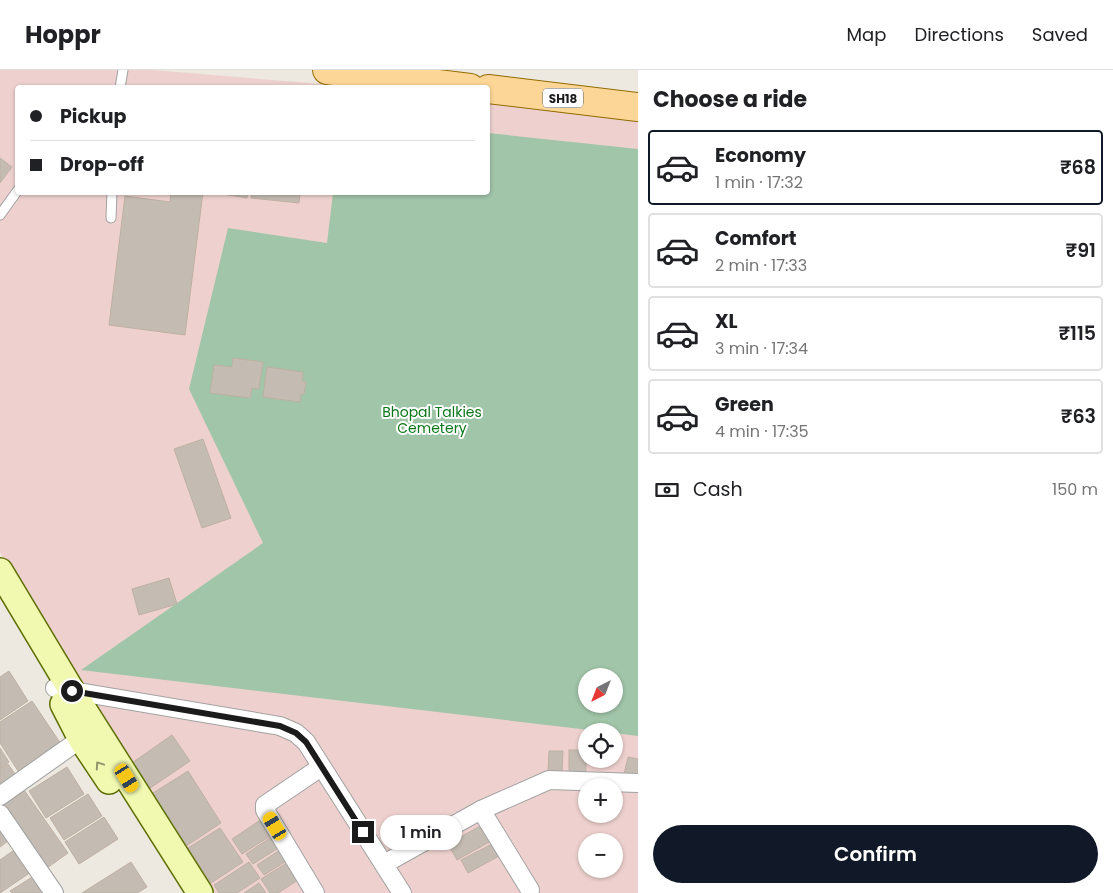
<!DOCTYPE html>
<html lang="en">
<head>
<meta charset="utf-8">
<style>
	:root { --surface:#fff; --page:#f6f6f6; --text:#202124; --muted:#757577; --line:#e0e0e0; --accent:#111827 }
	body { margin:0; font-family:Poppins,sans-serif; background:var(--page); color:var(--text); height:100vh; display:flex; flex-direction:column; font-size:19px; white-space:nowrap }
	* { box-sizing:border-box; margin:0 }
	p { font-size:16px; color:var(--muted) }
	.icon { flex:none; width:28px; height:28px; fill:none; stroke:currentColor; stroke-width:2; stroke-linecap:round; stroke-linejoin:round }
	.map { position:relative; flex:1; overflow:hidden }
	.panel { display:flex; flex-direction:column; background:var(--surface); width:475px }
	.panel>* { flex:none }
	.banner { position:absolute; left:15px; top:15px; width:475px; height:110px; border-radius:5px; box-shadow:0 1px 4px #0004; display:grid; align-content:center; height:110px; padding:0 15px; background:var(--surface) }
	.needle { width:32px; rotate:222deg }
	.tools { position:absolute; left:578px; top:598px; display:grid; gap:10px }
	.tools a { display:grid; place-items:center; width:45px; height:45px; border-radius:50%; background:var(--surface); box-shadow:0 1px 4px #0004; font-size:25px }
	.end { position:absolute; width:22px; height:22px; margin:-11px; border:6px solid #1b1b1b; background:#fff; box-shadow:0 0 0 2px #fff }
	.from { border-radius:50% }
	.bubble { position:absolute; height:35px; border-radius:18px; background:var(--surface); box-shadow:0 1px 4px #0004; font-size:16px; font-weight:600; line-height:35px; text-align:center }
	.car { position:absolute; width:15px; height:30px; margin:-15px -8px; border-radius:6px; box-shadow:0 0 4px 1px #0007; background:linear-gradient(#f5c518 24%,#345 0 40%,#f5c518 0 76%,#345 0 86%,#f5c518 0) }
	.banner b { display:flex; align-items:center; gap:18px; height:48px; font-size:19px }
	.banner b+b { border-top:1px solid var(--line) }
	.banner i { width:12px; height:12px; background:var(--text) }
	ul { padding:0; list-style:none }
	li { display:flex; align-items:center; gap:15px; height:75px; margin:0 10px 8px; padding:0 5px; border:2px solid var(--line); border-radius:5px }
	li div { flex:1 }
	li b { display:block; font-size:19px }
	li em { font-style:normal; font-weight:600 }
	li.selected { border-color:var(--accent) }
	li>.icon { width:45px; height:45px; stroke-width:1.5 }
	h2 { padding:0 15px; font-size:22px; line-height:60px }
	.pay { display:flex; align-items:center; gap:12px; height:55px; padding:0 15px; font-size:19px }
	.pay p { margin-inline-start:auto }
	.primary-button { display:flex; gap:10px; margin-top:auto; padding:10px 15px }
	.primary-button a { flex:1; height:58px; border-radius:30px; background:var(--accent); color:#fff; font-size:20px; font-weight:600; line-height:58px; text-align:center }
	header { display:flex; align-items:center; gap:30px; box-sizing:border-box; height:70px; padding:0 25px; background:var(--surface); border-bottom:1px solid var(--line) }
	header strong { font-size:24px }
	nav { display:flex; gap:28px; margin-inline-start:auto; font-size:18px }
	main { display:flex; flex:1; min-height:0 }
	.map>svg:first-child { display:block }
</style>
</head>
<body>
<header>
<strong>Hoppr</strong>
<nav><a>Map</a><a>Directions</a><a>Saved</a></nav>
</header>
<main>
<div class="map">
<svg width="638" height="823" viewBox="0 0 638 823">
	<rect width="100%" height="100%" fill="#ede9e0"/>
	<!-- commercial -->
	<path fill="#eed1ce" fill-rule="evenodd" d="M0 0H152L357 17 18 18V122H488V29L638 41V823H202L61 617 0 482ZM586 606H614V634H586ZM586 661H614V689H586ZM586 716H614V744H586ZM586 771H614V799H586Z"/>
	<!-- cemetery -->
	<path fill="#a1c5a9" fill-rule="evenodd" d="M488 63 638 79V666L614 663V661H598L81 600 263 473 189 319 228 158 327 173 333 123 488 122ZM586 606H614V634H586Z"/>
	<!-- building -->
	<g fill="#c4bcb3" stroke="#beb0a2">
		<polygon points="0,88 12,97 0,113"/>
		<polygon points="171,122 203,122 185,265 109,255 125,126 170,132"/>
		<polygon points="211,122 248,122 247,128"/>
		<polygon points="252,122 300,122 299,133 251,128"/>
		<polygon points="233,288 263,292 259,319 252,318 250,328 210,323 214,295 232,297"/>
		<polygon points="267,297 303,302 302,311 306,312 304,324 301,324 300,332 263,327"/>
		<polygon points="203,369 231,448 202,458 174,379"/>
		<polygon points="169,508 177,534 139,545 132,519"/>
		<polygon points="9,601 28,631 0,650 0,607"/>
		<polygon points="32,631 63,677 20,704 0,673 0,652"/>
		<polygon points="172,665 190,691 146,721 129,695"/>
		<polygon points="0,678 9,692 0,698"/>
		<rect x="569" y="680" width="17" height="22"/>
		<polygon points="549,681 563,681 562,703 548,702"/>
		<polygon points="628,687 638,689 638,706 624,704"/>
		<polygon points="8,694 17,707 0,719 0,699"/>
		<polygon points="67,697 84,724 46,748 29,721"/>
		<polygon points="188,701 221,753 183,778 150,725"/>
		<polygon points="24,720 68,783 47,798 2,735"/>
		<polygon points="88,724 102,746 64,770 50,748"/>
		<polygon points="104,747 118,769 79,794 65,772"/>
		<polygon points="265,747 275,763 242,784 232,769"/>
		<polygon points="0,752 12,768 0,777"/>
		<polygon points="482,755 491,771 457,790 448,774"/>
		<polygon points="220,758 243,792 211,813 188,778"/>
		<polygon points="273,766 280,777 253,794 246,784"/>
		<polygon points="494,773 501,785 468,803 461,790"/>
		<polygon points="17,778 34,800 0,823 0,790"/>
		<polygon points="283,778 290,789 264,805 257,795"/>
		<polygon points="131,792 147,817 137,823 82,823"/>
		<polygon points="249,792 260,808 237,823 219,823 214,815"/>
		<polygon points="287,793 298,810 278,823 270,823 261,809"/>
		<polygon points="34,806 45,823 12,823 10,821"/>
		<polygon points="259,813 266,823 244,823"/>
	</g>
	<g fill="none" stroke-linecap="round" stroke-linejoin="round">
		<defs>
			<g id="service">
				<polyline points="120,18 123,0"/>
				<polyline points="0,145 18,120"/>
				<polyline points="111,148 112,122"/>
			</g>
			<g id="minor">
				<polyline points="55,618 280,656 296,663 306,672 402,823"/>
				<polyline points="0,726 89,663"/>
				<polyline points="481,740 530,820"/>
				<polyline points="0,744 54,823"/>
				<polyline points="384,794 481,740 549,710 638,713"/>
				<polyline points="315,823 265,740 265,735 321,697"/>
			</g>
			<g id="secondary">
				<polyline points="0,501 72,621 200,823"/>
				<polyline points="63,634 81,669 109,711"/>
			</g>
			<g id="primary">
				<polyline points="327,0 470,18"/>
				<polyline points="488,19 638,37"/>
			</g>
		</defs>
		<!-- service casing -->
		<use href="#service" stroke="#a2a2a2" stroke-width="11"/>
		<!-- minor casing -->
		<use href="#minor" stroke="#a2a2a2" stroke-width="20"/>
		<!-- secondary casing -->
		<use href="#secondary" stroke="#5d6f04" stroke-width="28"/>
		<!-- primary casing -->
		<use href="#primary" stroke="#916a00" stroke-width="30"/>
		<!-- service -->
		<use href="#service" stroke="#fff" stroke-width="9"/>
		<!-- minor -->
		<use href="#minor" stroke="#fff" stroke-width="18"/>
		<!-- secondary -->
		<use href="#secondary" stroke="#f1f9b1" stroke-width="25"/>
		<!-- primary -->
		<use href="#primary" stroke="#fcd696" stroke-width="28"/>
	</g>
	<!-- one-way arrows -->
	<defs><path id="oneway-chevron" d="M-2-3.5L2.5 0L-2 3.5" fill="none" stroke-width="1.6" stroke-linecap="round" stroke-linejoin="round" transform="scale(1.25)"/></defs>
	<use stroke="#91956e" href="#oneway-chevron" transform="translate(99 695) rotate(-124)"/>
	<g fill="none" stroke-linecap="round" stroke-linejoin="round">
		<!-- route -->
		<polyline stroke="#1b1b1b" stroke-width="6" points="72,621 280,656 296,663 306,672 363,762"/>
	</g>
	<g text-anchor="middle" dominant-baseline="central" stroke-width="4" stroke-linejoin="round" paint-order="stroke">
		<!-- shield labels -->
		<rect fill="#fff" stroke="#5f5f5f" stroke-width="1" x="543" y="18.5" width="40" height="19" rx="4"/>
		<g font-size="12" font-weight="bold" fill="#1b1b1b">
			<text x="563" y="28">SH18</text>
		</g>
		<!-- park labels -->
		<g font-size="14" fill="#0b771b" stroke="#fff">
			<text x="432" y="342">Bhopal Talkies<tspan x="432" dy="16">Cemetery</tspan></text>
		</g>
	</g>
</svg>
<div class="tools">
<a><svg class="needle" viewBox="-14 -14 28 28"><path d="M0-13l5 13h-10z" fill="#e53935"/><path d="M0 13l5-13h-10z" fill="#757577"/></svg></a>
<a><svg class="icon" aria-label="locate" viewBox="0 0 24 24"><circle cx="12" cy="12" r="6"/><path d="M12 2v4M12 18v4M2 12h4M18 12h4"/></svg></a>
<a>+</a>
<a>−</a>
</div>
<i class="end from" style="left:72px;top:621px"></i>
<i class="end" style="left:363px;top:762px"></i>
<div class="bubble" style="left:380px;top:745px;width:82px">1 min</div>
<i class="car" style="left:127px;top:708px;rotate:148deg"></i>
<i class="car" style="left:275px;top:756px;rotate:329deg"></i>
<div class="banner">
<b><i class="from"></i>Pickup</b>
<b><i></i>Drop-off</b>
</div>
</div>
<section class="panel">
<h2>Choose a ride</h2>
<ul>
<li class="selected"><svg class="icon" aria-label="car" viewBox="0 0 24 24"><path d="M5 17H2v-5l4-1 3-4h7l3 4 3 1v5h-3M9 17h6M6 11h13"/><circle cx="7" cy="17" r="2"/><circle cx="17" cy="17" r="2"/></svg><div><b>Economy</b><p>1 min · 17:32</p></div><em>₹68</em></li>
<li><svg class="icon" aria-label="car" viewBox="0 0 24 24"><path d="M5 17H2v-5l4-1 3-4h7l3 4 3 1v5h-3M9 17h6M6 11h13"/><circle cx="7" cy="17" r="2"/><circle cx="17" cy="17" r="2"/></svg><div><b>Comfort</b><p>2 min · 17:33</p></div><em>₹91</em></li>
<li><svg class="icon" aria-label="car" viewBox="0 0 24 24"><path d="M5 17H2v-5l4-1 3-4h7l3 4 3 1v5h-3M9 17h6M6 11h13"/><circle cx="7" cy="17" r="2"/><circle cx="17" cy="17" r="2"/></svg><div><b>XL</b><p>3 min · 17:34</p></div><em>₹115</em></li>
<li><svg class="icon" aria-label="car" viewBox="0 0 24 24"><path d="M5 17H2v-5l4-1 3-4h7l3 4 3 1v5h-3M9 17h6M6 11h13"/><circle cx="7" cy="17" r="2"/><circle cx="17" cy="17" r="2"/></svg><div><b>Green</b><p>4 min · 17:35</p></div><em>₹63</em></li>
</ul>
<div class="pay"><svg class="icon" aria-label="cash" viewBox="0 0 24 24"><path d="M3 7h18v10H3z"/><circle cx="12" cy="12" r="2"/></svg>Cash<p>150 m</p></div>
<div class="primary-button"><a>Confirm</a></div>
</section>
</main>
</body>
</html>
